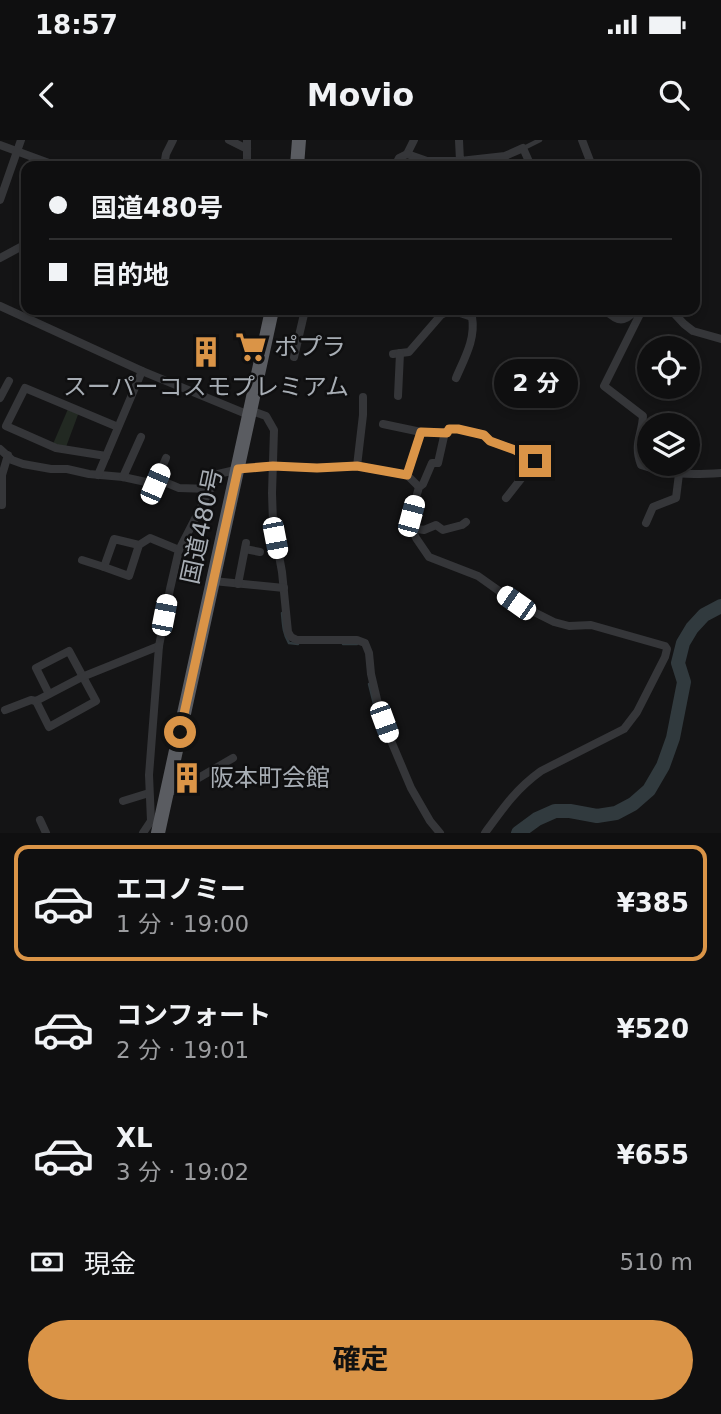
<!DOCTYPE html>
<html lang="ja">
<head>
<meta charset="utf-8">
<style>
	:root { --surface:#0f0f10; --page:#1d1d1e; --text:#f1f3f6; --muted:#9b9c9f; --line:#2f2f30; --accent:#da9447 }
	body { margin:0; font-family:"DejaVu Sans","Noto Sans JP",sans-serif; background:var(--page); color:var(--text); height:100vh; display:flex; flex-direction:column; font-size:26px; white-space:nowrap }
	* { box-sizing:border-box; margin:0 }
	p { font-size:23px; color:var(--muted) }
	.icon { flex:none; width:38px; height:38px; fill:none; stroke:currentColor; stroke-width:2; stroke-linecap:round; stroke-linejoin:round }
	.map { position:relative; height:693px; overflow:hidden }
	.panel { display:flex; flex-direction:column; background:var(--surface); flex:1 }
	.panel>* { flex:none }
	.banner { position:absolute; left:21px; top:21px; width:679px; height:154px; border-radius:14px; box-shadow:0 4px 10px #0003,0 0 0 2px var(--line); display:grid; align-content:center; height:154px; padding:0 28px; background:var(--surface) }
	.fabs { position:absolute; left:637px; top:196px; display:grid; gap:14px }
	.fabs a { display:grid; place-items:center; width:63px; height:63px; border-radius:50%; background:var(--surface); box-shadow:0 4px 10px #0003,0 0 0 2px var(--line); font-size:35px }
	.end { position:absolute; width:32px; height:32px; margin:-16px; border:9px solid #da9447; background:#111; box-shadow:0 0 0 4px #111 }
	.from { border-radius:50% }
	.bubble { position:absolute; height:49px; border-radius:24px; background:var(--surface); box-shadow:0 4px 10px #0003,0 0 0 2px var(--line); font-size:23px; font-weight:700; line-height:49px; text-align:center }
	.car { position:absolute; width:21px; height:42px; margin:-21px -10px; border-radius:9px; box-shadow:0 0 5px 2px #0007; background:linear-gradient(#fff 24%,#345 0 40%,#fff 0 76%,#345 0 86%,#fff 0) }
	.banner b { display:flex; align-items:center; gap:24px; height:66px; font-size:26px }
	.banner b+b { border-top:2px solid var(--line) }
	.banner i { width:18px; height:18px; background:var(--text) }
	ul { padding:12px 0 0; list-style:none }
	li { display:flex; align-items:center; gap:21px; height:116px; margin:0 14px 10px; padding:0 14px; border:4px solid transparent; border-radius:14px }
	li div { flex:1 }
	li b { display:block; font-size:26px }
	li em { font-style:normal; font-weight:700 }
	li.selected { border-color:var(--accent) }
	li>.icon { width:63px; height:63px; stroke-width:1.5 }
	.pay { display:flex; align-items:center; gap:18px; height:77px; padding:0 28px; font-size:26px }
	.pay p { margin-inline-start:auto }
	.button { display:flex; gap:14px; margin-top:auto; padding:14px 28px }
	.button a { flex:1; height:80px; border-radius:42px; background:var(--accent); color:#111; font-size:28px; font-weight:700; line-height:80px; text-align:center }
	.status { display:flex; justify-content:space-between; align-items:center; height:49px; padding:0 35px; background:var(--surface); direction:ltr }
	.status svg { height:19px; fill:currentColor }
	header { display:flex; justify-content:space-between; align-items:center; height:91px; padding:0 28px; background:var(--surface); font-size:32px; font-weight:700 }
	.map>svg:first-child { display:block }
</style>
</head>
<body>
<div class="status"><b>18:57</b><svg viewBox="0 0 49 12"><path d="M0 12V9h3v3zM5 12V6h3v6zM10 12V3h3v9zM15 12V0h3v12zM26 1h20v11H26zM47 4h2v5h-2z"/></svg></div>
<header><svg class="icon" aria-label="back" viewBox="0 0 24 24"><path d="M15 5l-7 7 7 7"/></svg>Movio<svg class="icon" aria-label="search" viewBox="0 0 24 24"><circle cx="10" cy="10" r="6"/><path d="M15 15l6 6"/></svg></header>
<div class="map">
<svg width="721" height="693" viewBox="0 0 721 693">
	<rect width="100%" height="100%" fill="#141415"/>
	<!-- green -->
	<polygon fill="#222922" points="68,269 79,272 66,307 53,304"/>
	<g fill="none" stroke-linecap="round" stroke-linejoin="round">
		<!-- stream -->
		<g stroke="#313a3e" stroke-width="2.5">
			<path d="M282 473C283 484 283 493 289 503L298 504"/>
			<polyline points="343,504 357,504"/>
			<polyline points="369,544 375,568"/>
		</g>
		<!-- river -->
		<polyline stroke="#313a3e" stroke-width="14" points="518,693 537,679 555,671 570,671 597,676 616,673 633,664 649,650 663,626 673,598 684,542 678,523 683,503 692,488 704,475 721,466"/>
		<!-- service -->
		<polyline stroke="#353639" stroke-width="4.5" points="524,8 540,0"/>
		<!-- minor -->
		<g stroke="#353639" stroke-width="8">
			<polyline points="229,0 247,9"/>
			<polyline points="247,0 247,26"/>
			<polyline points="414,0 407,14 427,21 460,21 463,26"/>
			<polyline points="459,0 460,21 505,16 523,8 531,26"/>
			<polyline points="582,0 592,26"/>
			<polyline points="0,5 57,26"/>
			<polyline points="164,26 166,14 173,0"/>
			<polyline points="395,26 399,18 407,14"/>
			<polyline points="0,60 21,0"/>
			<polyline points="0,118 26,104"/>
			<polyline points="0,166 142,231 244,273 255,272 266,276 274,290 272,353 273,383 282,432 288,492 291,497 297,500 357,500 365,503 369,513 371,534 379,568 389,596 411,648 430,681 440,693"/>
			<path d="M451 170 472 177C476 199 464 219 456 238"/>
			<path d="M605 170C617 181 623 184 636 170"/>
			<path d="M642 170 604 246 643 276C642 296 633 303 641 325 671 335 690 335 721 333"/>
			<polyline points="671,170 684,184 693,191 721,199"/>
			<polyline points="393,214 409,212 441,175 451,170"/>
			<polyline points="294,217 305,170"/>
			<polyline points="398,256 400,213"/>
			<polyline points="0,258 9,241"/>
			<polyline points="383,284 421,292 447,293 449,289 458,289 484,295 490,301 515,310 535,321 506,358"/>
			<path d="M445 292 438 323H432L423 344 419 347 411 376 412 389 416 398 429 417 478 436 516 463 554 482 569 486 591 485 665 506 667 509 665 517 637 572 624 589 541 631C516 649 503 668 485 693"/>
			<polyline points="0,309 12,320 23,324 51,329 67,329 89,334 123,337 155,344 167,343 179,348 210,349"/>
			<polyline points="106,316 56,308 6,286 25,248 118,287"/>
			<polyline points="357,326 363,275 363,257"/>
			<polyline points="98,335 142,231"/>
			<polyline points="407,335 421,292"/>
			<polyline points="123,337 141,297"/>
			<polyline points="155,344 166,318"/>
			<polyline points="2,365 2,335 8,315"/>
			<polyline points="646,383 653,367 676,358 679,334"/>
			<polyline points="412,388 424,390 436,385 443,390 462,385 466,382"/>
			<polyline points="139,405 129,436 104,427 114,399 139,405 150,398 179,410"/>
			<polyline points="245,409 260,412"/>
			<polyline points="82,420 104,427"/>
			<polyline points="213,441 284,448"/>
			<polyline points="238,444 246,403"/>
			<polyline points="36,561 49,587 96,561 69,511 36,528 49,554"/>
			<polyline points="5,570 31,560 36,561 82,537 159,506"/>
			<polyline points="167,651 176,651 233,618"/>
			<polyline points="123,661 149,653"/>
			<polyline points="40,680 46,693"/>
			<polyline points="143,693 151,681 149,635 159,506 170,449 179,410 218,334 244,328 273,326 317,328 357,326 407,335 419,347"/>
		</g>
		<!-- trunk -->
		<g stroke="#5a5c61" stroke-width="14">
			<polyline points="297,26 299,0"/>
			<polyline points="158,693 272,170"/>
		</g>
	</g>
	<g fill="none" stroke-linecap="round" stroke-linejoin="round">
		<!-- route -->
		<polyline stroke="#da9447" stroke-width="9" points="180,592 238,329 273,326 317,328 357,326 407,335 421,292 447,293 449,289 458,289 484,295 490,301 515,310 535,321"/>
	</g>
	<!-- icons -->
	<defs>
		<symbol id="supermarket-bare" viewBox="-9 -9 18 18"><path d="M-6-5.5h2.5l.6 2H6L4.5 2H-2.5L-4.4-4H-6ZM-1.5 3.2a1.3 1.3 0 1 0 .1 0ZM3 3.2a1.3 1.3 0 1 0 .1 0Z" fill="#da9447" stroke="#0f0f10" stroke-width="2.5" paint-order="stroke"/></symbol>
		<symbol id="building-bare" viewBox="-9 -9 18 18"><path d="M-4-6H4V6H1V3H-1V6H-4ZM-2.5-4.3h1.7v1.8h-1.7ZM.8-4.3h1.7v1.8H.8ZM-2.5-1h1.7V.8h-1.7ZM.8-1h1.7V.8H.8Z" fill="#da9447" stroke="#0f0f10" stroke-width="2.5" paint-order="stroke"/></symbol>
	</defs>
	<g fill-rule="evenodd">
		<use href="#supermarket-bare" x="229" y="185" width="44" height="44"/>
		<use href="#building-bare" x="184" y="190" width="44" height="44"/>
		<use href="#building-bare" x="165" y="616" width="44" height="44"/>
	</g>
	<g text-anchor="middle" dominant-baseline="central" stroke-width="5" stroke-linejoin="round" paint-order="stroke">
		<!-- poi labels -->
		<g font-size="24" fill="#a7adb4" stroke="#0f0f10" text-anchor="start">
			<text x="274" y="207">ポプラ</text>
			<text x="206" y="247" text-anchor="middle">スーパーコスモプレミアム</text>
			<text x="210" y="638">阪本町会館</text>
		</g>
		<!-- street labels -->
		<g font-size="24" fill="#a7adb4" stroke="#0f0f10">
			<text transform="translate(202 386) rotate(-78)">国道480号</text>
		</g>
	</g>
</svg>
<div class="fabs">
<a><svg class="icon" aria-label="locate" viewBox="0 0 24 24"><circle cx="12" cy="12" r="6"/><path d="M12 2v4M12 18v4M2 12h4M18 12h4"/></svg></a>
<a><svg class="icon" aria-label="layers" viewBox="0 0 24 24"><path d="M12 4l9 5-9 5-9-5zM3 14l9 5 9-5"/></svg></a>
</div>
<i class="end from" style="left:180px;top:592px"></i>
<i class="end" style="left:535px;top:321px"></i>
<div class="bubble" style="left:494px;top:219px;width:84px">2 分</div>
<i class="car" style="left:155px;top:344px;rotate:23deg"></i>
<i class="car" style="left:411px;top:376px;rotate:15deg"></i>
<i class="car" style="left:275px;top:398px;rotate:169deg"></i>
<i class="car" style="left:516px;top:463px;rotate:305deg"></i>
<i class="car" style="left:164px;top:475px;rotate:11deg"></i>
<i class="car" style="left:384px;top:582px;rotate:160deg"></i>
<div class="banner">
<b><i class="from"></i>国道480号</b>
<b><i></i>目的地</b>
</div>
</div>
<section class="panel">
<ul>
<li class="selected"><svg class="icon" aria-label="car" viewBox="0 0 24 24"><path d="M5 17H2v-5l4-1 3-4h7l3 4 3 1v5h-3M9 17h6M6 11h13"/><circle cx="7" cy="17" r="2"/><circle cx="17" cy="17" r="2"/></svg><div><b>エコノミー</b><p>1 分 · 19:00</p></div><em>¥385</em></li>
<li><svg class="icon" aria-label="car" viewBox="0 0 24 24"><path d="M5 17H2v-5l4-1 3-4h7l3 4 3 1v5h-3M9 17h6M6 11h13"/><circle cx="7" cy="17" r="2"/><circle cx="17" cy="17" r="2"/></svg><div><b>コンフォート</b><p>2 分 · 19:01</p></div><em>¥520</em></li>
<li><svg class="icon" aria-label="car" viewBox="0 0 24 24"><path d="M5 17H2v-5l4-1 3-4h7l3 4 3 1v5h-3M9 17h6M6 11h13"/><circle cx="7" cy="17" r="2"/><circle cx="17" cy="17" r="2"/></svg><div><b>XL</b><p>3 分 · 19:02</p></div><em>¥655</em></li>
</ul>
<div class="pay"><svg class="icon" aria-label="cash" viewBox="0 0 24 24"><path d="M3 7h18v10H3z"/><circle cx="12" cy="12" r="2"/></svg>現金<p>510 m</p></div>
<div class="button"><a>確定</a></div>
</section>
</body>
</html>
